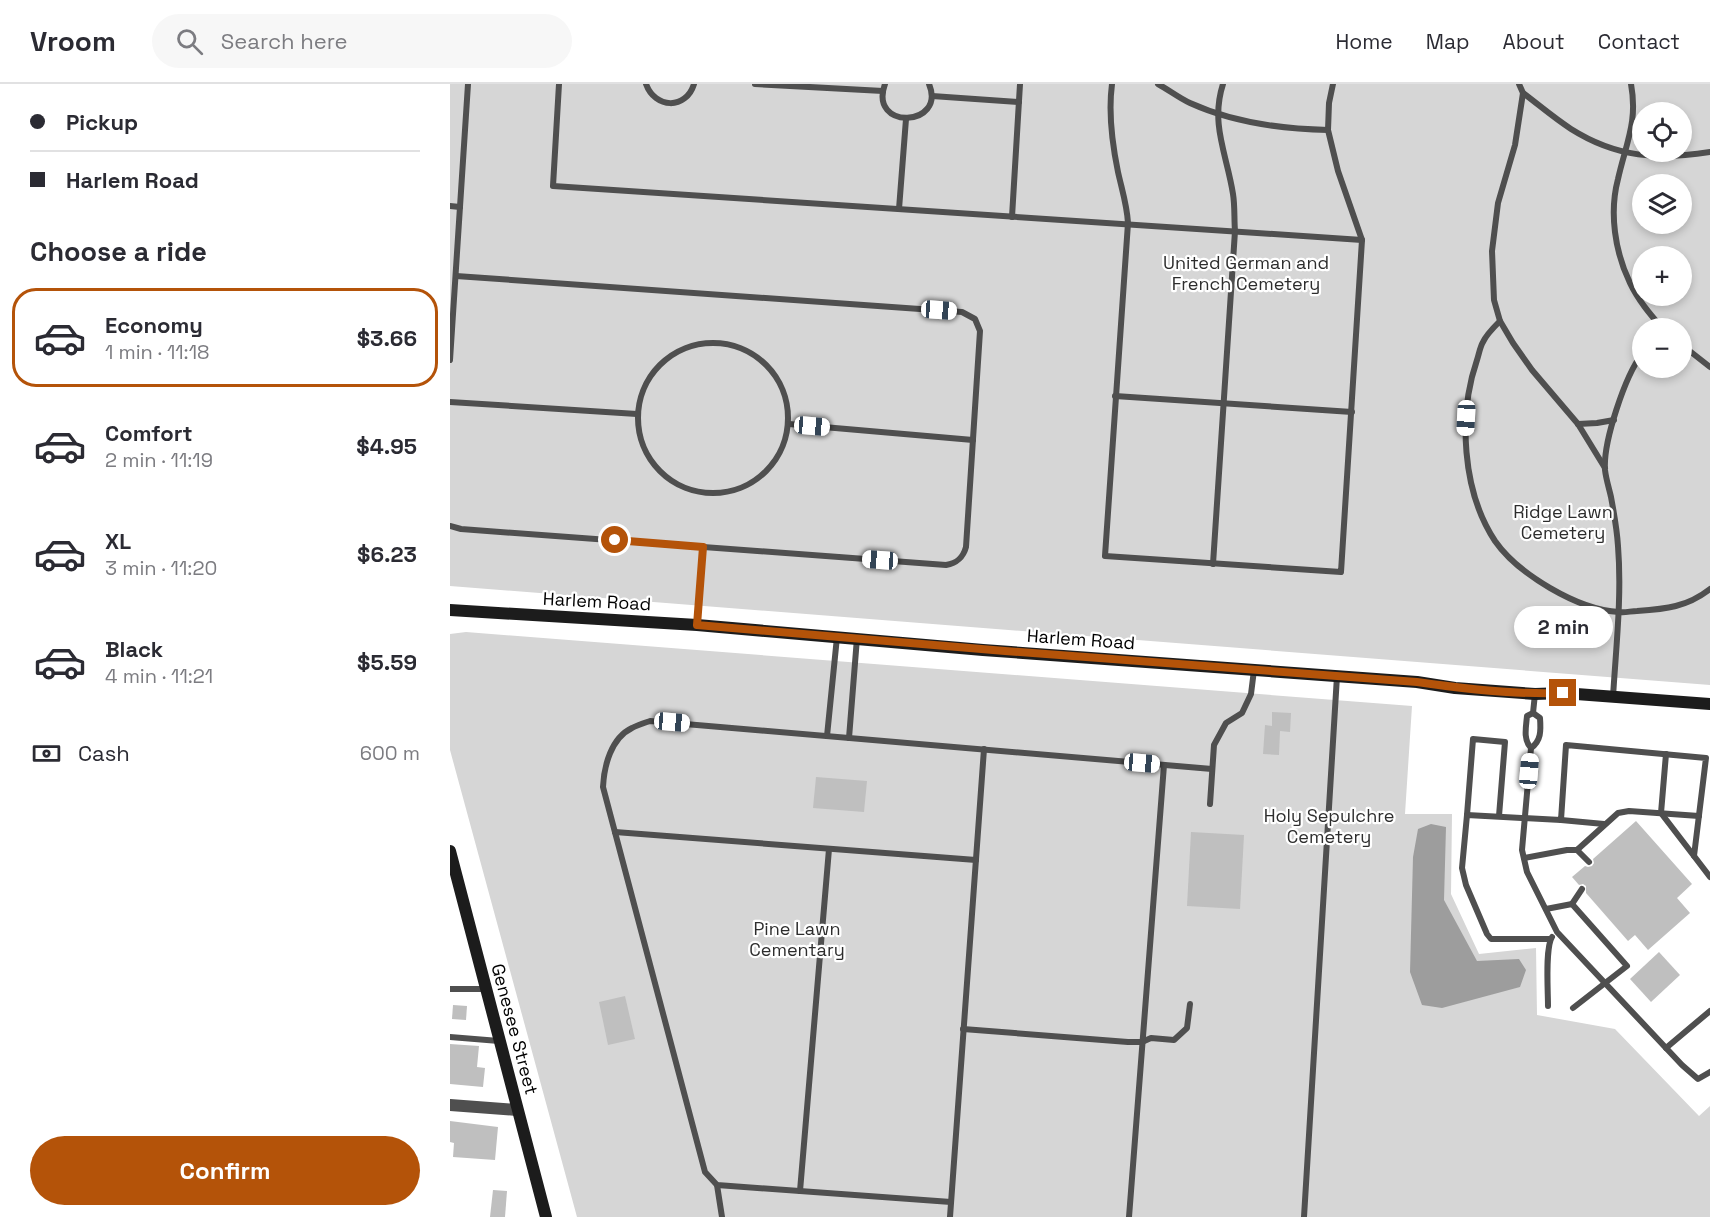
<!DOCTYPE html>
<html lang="en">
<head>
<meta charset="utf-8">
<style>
	:root { --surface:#fff; --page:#f7f7f7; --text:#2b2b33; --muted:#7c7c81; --line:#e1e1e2; --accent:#b45309 }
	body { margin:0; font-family:"Space Grotesk",sans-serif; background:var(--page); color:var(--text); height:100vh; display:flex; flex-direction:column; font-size:22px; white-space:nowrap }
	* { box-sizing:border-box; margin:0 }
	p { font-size:20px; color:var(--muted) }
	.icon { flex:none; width:33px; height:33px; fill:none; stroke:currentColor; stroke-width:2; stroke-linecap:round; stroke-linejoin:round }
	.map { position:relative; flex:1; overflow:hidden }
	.side { display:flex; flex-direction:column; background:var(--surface); width:450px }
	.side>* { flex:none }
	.top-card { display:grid; align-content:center; height:132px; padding:0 30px; background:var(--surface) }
	.fabs { position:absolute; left:1182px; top:18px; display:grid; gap:12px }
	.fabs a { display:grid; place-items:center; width:60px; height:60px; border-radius:50%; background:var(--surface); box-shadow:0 3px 9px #0003; font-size:30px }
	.end { position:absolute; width:27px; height:27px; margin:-14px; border:8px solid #b45309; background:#fff; box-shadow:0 0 0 3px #fff }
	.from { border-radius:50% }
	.bubble { position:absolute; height:42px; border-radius:21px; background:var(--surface); box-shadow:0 3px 9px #0003; font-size:20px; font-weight:700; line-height:42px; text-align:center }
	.car { position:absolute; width:18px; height:36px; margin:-18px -9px; border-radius:8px; box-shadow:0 0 4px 2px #0007; background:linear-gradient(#fff 24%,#345 0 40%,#fff 0 76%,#345 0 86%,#fff 0) }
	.top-card b { display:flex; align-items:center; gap:21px; height:57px; font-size:22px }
	.top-card b+b { border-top:2px solid var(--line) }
	.top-card i { width:15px; height:15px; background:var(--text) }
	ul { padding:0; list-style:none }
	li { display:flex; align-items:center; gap:18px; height:99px; margin:0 12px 9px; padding:0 18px; border:3px solid transparent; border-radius:24px }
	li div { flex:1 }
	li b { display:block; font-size:22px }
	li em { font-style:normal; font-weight:700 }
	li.on { border-color:var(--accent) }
	li>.icon { width:54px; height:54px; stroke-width:1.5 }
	h2 { padding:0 30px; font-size:27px; line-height:72px }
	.pay { display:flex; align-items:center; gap:15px; height:66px; padding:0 30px; font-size:22px }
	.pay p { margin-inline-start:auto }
	.button { display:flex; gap:12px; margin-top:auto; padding:12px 30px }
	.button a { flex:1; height:69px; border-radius:36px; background:var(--accent); color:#fff; font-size:24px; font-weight:700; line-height:69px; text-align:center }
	header { display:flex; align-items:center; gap:36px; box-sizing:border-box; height:84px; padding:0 30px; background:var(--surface); border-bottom:2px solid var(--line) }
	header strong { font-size:28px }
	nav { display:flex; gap:33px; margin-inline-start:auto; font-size:21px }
	.search { width:420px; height:54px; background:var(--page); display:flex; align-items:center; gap:15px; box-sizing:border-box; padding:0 21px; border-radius:33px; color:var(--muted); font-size:22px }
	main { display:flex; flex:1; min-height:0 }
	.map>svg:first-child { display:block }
</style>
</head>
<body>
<header>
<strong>Vroom</strong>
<div class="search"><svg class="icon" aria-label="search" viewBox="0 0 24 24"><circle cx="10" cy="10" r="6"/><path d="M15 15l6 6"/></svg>Search here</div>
<nav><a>Home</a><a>Map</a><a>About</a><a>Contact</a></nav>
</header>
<main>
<section class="side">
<div class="top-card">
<b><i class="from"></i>Pickup</b>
<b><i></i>Harlem Road</b>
</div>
<h2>Choose a ride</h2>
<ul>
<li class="on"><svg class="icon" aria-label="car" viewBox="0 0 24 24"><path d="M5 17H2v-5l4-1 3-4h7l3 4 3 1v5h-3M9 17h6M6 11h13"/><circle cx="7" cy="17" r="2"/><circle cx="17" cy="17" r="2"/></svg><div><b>Economy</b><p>1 min · 11:18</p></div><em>$3.66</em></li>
<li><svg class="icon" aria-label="car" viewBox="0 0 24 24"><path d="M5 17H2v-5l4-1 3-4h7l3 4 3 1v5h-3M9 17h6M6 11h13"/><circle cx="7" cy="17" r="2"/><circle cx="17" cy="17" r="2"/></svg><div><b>Comfort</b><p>2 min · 11:19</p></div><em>$4.95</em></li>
<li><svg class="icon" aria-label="car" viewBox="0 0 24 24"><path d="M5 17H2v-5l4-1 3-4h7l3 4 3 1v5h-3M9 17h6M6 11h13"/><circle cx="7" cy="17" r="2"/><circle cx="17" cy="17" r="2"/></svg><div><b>XL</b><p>3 min · 11:20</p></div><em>$6.23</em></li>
<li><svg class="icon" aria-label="car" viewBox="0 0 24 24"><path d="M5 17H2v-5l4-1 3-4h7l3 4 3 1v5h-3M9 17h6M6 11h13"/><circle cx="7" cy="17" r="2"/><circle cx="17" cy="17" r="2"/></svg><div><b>Black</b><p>4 min · 11:21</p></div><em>$5.59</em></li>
</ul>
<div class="pay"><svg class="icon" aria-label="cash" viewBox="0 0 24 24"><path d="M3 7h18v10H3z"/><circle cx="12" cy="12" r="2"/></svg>Cash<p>600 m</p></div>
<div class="button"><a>Confirm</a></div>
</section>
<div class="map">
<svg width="1260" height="1133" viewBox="0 0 1260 1133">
	<rect width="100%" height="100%" fill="#fff"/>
	<!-- green -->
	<g fill="#d6d6d6" fill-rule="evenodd">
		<path d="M0 0H1260V601L0 502ZM1192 28H1232V68H1192ZM1192 100H1232V140H1192ZM1192 172H1232V212H1192ZM1192 244H1232V284H1192Z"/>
		<polygon points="16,548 962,622 955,730 1002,730 1001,810 1029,870 1086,864 1087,931 1165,945 1249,1032 1260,1022 1260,1133 127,1133 0,666 0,550"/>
	</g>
	<!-- water -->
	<polygon fill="#9d9d9d" points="981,740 996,743 994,816 1027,877 1069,875 1076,886 1070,903 992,924 972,921 960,888 963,773 968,745"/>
	<!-- building -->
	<g fill="#bfbfbf">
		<polygon points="822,628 841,629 840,648 830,647 829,671 813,670 815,641 822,642"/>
		<polygon points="366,693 417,697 414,728 363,724"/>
		<polygon points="1186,737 1242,800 1227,814 1240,829 1198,866 1185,851 1178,857 1136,809 1136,802 1133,800 1129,801 1122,793 1135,782 1138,783 1142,782 1144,779 1143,775"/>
		<polygon points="741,748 794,751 790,825 737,822"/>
		<polygon points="1209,868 1230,891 1201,918 1180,895"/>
		<polygon points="175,912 185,955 158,961 149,918"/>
		<polygon points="3,921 17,922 16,936 2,935"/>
		<polygon points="0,960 29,962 27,983 35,984 33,1003 0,1000"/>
		<polygon points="0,1037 48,1043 45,1076 3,1073 4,1059 0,1058"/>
		<polygon points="43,1106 57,1107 55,1133 40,1133"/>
	</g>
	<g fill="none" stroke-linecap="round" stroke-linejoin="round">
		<!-- service -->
		<g stroke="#4f4f4f" stroke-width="6">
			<polyline points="109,0 103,102 912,156"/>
			<path d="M196 0C205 25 236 26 244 0"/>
			<polyline points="305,0 433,7"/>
			<path d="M435 0C418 47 497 43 479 0"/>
			<path d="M662 0C658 30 662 59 668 88 672 106 677 121 678 139L655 472 891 488 912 156 888 87 878 46 879 19 883 0"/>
			<path d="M708 0C719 6 729 14 740 19 784 39 831 45 878 46"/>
			<path d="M1069 0 1073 9C1089 21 1104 34 1121 45 1167 74 1208 76 1260 68"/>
			<path d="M1181 0C1188 38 1176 59 1168 95 1159 129 1165 168 1180 199 1188 216 1200 230 1212 244"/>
			<path d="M1073 9 1065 61 1048 119 1042 167 1044 216 1050 237C1044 243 1036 251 1033 258 1030 263 1029 270 1027 276 1008 331 1012 407 1045 457 1068 490 1128 526 1169 528 1175 529 1181 527 1187 527 1216 525 1237 523 1260 505"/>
			<polyline points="482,12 569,18"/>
			<polyline points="0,122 10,123"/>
			<polyline points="449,125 456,35"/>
			<polyline points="562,133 570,0"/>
			<polyline points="1050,237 1063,259 1082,286 1128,340 1155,384"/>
			<circle cx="263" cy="334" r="75"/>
			<polyline points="1232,261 1260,283"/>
			<polyline points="0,276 18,0"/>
			<polyline points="665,312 902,328"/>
			<polyline points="0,318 187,330"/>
			<polyline points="339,340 523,356"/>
			<polyline points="1128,340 1147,339 1164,336"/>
			<path d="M0 442 11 445 496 481C507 479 513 474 516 463L530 247 525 235 512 228 6 192"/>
			<path d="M763 480 785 147C784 135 785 122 783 110 777 71 760 40 773 0"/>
			<polyline points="247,541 253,463"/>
			<path d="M1085 610 1083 629 1077 632C1076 643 1073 656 1081 664L1072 766 1077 788 1107 848 1232 981 1248 995 1260 988"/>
			<path d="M1163 613C1166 563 1172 512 1168 462 1167 446 1164 429 1161 413 1159 404 1156 395 1155 386 1153 358 1175 292 1192 270"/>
			<polyline points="377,652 387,553"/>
			<polyline points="399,654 407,554"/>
			<path d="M1081 664C1091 657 1091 647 1090 634L1083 629"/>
			<polyline points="1216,670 1211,729 1244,772"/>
			<polyline points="760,720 764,661 776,639 792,629 801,610 804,586"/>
			<polyline points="1017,731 1023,655 1055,658 1049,732"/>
			<polyline points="1111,736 1154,740"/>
			<polyline points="165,748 526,776"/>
			<polyline points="1127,766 1139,778"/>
			<polyline points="1074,774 1117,766 1127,766 1168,729 1179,727 1249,732"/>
			<polyline points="1122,820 1132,805"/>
			<polyline points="1096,825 1122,820 1177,882 1123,924"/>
			<polyline points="1100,855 1041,855 1037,850 1016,801 1012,784 1017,731 1111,736 1116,661 1256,674 1244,772 1260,793"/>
			<polyline points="0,905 36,905"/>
			<path d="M1098 922C1098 906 1095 864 1102 853"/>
			<polyline points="513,945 678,958 692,958 701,954 724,956 737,944 740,920"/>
			<polyline points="0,953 49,957"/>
			<polyline points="1216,964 1260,927"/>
			<polyline points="267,1101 272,1133"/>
			<polyline points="350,1107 379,765"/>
			<path d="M501 1118 267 1101 255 1088 153 703C154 682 161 654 182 644 187 641 194 639 200 637L762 685"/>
			<polyline points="500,1133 534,665"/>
			<polyline points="679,1133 714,681"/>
			<polyline points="854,1133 887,592"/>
		</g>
		<!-- minor -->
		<polyline stroke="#4f4f4f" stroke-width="12" points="0,1021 67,1026"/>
		<!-- secondary -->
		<g stroke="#1c1c1c" stroke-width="12">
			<polyline points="0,526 247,541 533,566 967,598 1005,604 1085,610 1113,609 1260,620"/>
			<polyline points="0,767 96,1133"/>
		</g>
	</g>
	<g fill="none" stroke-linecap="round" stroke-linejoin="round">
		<!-- route -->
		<path stroke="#b45309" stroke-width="8" d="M165 456 253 463 247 541 555 567 967 598C1015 605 1065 611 1113 609"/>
	</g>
	<g text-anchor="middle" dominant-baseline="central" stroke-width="4.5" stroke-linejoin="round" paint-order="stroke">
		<!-- park labels -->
		<g font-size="18" fill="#2d2d2d" stroke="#fff">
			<text x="796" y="178">United German and<tspan x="796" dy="21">French Cemetery</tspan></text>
			<text x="1113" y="427">Ridge Lawn<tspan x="1113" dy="21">Cemetery</tspan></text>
			<text x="879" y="731">Holy Sepulchre<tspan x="879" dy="21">Cemetery</tspan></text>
			<text x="347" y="844">Pine Lawn<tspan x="347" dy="21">Cementary</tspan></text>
		</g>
		<!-- street labels -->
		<g font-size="18" fill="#000" stroke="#fff">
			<text transform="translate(147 517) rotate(3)">Harlem Road</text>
			<text transform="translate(631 555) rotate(4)">Harlem Road</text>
			<text transform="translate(65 945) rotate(75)">Genesee Street</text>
		</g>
	</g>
</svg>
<div class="fabs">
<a><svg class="icon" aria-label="locate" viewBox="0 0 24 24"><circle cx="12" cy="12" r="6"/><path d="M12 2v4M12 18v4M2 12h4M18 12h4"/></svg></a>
<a><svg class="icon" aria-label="layers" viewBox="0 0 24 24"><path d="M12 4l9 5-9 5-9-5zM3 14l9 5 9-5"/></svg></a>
<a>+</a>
<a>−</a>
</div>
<i class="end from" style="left:165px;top:456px"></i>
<i class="end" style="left:1113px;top:609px"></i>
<div class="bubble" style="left:1064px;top:522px;width:99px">2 min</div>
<i class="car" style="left:489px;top:226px;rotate:94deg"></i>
<i class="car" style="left:1016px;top:334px;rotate:183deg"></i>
<i class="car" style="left:362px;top:342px;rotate:95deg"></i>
<i class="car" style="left:430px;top:476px;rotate:274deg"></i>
<i class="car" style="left:222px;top:638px;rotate:95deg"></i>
<i class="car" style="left:692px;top:679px;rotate:95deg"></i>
<i class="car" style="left:1079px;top:687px;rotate:5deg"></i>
</div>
</main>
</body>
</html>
